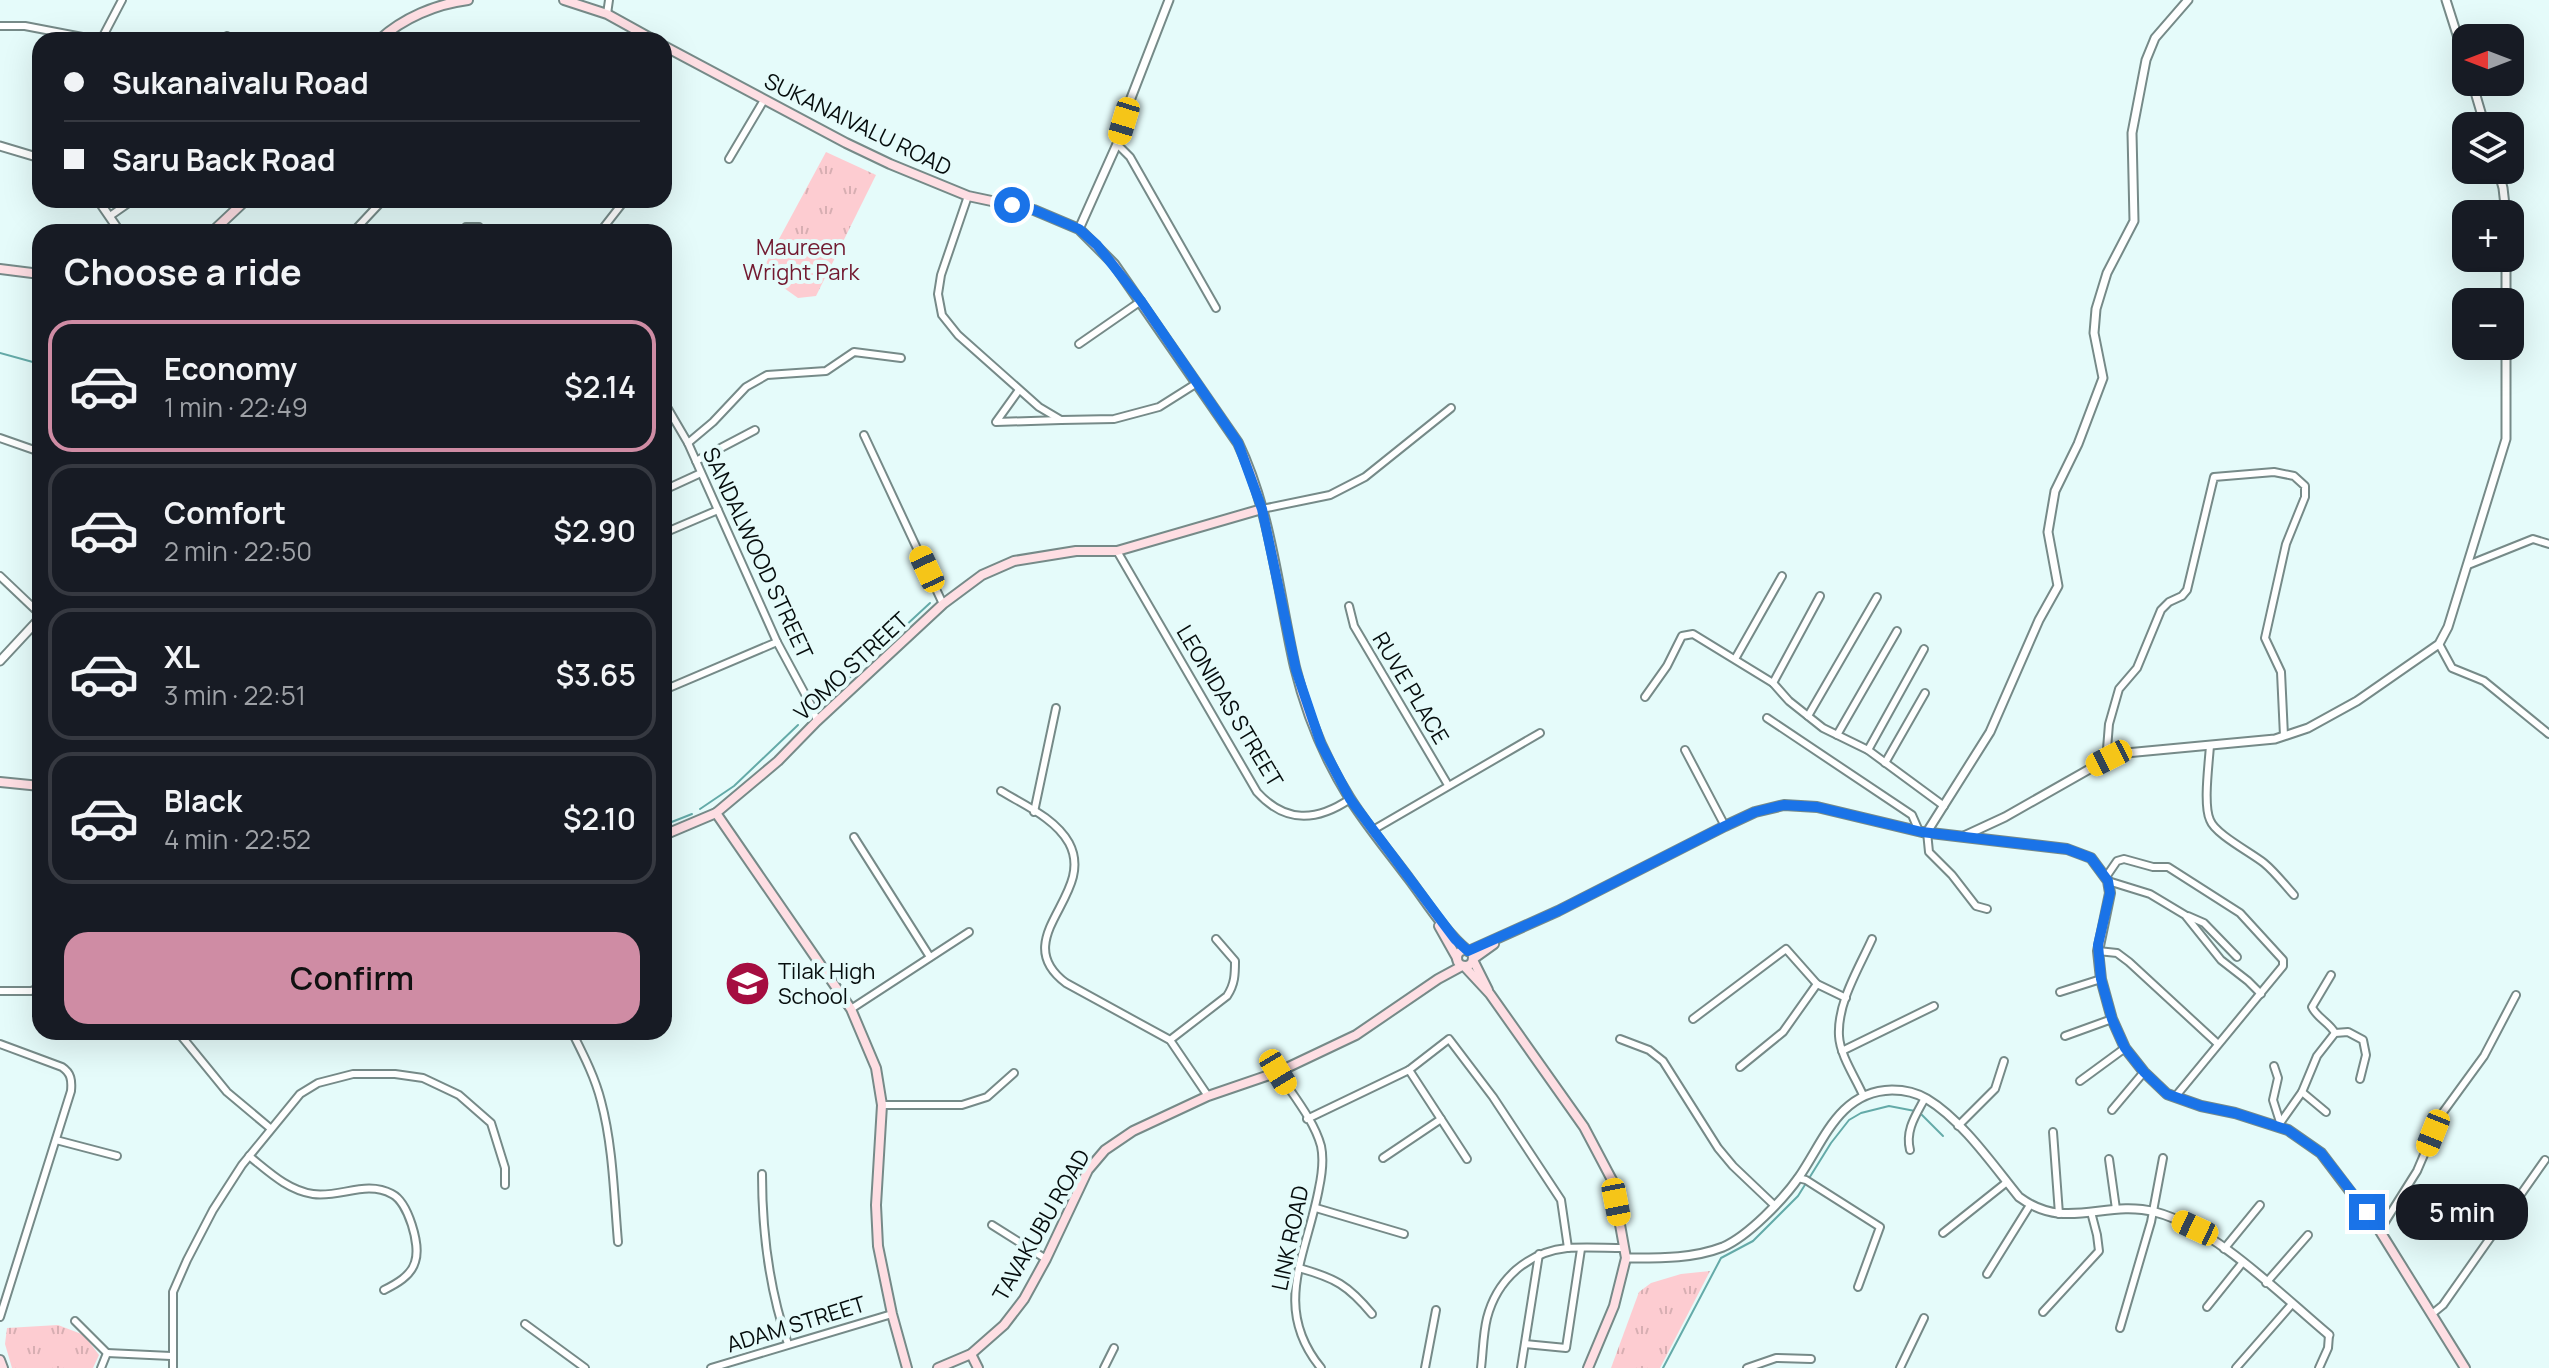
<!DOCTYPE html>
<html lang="en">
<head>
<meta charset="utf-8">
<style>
	:root { --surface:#171b24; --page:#20242c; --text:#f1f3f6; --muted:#9ea1a6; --line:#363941; --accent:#cf8ca4 }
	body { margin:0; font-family:Manrope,sans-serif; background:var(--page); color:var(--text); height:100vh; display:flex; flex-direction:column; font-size:30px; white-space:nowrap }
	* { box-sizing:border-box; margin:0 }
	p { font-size:26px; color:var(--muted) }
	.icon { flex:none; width:44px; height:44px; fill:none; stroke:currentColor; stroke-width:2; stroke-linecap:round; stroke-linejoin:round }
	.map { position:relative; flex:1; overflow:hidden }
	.drawer { position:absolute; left:32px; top:224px; width:640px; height:816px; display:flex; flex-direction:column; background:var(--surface); border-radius:24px; box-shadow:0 8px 32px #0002 }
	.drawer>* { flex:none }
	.guide { position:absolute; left:32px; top:32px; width:640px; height:176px; border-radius:24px; box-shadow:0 8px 32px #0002; display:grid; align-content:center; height:176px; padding:0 32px; background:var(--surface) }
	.needle { width:52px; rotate:270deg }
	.buttons { position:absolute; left:2452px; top:24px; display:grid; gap:16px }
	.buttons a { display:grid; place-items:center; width:72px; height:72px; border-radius:16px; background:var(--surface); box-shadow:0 8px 32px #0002; font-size:40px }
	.end { position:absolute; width:36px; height:36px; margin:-18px; border:10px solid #1a73e8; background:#fff; box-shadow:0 0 0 4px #fff }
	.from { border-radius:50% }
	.bubble { position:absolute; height:56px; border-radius:24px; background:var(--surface); box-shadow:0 8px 32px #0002; font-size:26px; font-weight:600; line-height:56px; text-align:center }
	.car { position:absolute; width:24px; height:48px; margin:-24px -12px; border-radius:10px; box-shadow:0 0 6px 2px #0007; background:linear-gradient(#f5c518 24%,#345 0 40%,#f5c518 0 76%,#345 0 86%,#f5c518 0) }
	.guide b { display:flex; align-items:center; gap:28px; height:76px; font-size:30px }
	.guide b+b { border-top:2px solid var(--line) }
	.guide i { width:20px; height:20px; background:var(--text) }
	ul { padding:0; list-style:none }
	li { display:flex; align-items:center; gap:24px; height:132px; margin:0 16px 12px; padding:0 16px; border:4px solid var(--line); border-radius:24px }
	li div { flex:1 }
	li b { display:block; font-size:30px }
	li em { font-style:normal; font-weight:600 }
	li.current { border-color:var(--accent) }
	li>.icon { width:72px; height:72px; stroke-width:1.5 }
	h2 { padding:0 32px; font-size:36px; line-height:96px }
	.action { display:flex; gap:16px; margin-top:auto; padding:16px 32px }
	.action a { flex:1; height:92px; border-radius:24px; background:var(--accent); color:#111; font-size:32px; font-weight:600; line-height:92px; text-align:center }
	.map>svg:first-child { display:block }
</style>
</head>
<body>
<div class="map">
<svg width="2549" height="1368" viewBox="0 0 2549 1368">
	<defs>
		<pattern id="park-tufts" width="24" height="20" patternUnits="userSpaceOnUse" patternTransform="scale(2)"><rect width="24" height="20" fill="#fdccd1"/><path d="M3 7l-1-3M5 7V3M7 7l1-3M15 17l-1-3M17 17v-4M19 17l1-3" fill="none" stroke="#d7aeb2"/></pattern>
	</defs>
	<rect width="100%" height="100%" fill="#e5fbfa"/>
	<!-- park -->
	<g fill="url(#park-tufts)">
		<polygon points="826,152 876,175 816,296 798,298 777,283 765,265"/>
		<polygon points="1710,1271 1660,1368 1611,1368 1639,1292 1651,1283 1681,1274"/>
		<polygon points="58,1325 84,1335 99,1355 93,1368 12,1368 5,1344 7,1328"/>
	</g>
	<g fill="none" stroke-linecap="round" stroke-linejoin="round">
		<!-- stream -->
		<g stroke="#64aaa8" stroke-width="2">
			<polyline points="0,353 40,364"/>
			<polyline points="821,704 930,603"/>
			<polyline points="700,809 734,786 798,725"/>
			<polyline points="664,825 692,814"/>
			<polyline points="1920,1113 1943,1136"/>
			<polyline points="1663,1368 1721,1258 1753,1241 1798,1196 1831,1143 1849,1120 1861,1113 1889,1106 1915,1111"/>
		</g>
		<defs>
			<g id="minor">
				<polyline points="607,14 609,0"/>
				<polyline points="0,26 25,26 98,40"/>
				<polyline points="101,40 122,0"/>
				<polyline points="224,40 227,36"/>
				<polyline points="1117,144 1130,157 1216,308"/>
				<polyline points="729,159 764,100"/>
				<polyline points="968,196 941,275 938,294 942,315 958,335 1039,407 1061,420 1114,419 1159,407 1197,383"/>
				<polyline points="110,216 133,200"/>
				<polyline points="353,232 383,200"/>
				<polyline points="461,232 466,227 479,227"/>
				<polyline points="600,232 625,200"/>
				<polyline points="1079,344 1141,301"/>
				<polyline points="1019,390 996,422 1061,420"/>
				<polyline points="664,402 688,443 777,642 812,707 817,721"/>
				<polyline points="864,435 943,604"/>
				<polyline points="0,438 40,452"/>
				<polyline points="688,443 713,422 746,387 767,375 826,371 854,352 901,358"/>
				<polyline points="696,461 755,430"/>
				<polyline points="664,490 701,473"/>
				<polyline points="1262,509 1330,495 1365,477 1451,408"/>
				<polyline points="664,533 718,510"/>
				<path d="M1117 551 1257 792C1285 823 1316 822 1350 799"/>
				<polyline points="2468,565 2533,539 2549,544"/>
				<polyline points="0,576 40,614"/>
				<polyline points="1349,606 1354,626 1448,785"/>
				<polyline points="2439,644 2452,668 2484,681 2549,734"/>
				<polyline points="1735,659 1782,576"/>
				<polyline points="1773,683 1820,596"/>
				<polyline points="664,690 777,642"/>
				<polyline points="1645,697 1667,666 1682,636 1693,634 1773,683 1789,701 1823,728 1868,750 1944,806"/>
				<polyline points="1808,716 1877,597"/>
				<polyline points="1767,718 1912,815 1919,831"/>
				<polyline points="1837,735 1897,631"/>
				<path d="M2210 745C2209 763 2203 805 2210 820 2215 834 2250 852 2264 863 2275 872 2284 884 2294 895"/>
				<polyline points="1685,750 1725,826"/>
				<polyline points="1868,750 1924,649"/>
				<polyline points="2109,758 2107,749 2109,724 2119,689 2137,668 2161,610 2169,602 2182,596 2187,590 2214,477 2274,472 2294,476 2305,486 2305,497 2286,544 2265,638 2281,672 2284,736"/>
				<polyline points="1885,763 1925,693"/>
				<path d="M1001 791C1024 805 1055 818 1069 843 1097 895 1006 938 1066 983L1170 1040 1208 1096"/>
				<polyline points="1034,812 1056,708"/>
				<polyline points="1373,830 1540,733"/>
				<polyline points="1927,832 1929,852 1952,875 1976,906 1987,909"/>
				<polyline points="854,837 930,957"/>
				<polyline points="2106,877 2117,861 2124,859 2153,867 2168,867 2240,913 2283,960 2283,966 2175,1097"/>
				<polyline points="2108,881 2150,894 2185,915 2221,960 2248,981 2261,994"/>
				<polyline points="2188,916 2204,923 2237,957"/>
				<polyline points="2098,951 2117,953 2129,962 2218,1044"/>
				<path d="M2331 975 2312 1007C2316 1017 2330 1023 2335 1033"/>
				<polyline points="0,991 31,991 40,988"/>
				<polyline points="2060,992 2101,979"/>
				<polyline points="851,1009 969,932"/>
				<polyline points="1693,1019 1786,949 1817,984 1846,998"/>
				<polyline points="178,1032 227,1092 270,1128"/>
				<path d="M572 1032C583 1054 595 1077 601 1101 613 1146 614 1196 618 1242"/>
				<polyline points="2065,1036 2112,1019"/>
				<polyline points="1620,1039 1649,1050 1663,1061 1718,1148 1733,1166 1774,1205"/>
				<path d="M1170 1040 1227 996C1235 984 1235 974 1235 961L1216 939"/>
				<path d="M0 1044 62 1067C71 1073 72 1080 71 1091L0 1317"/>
				<polyline points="1842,1051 1934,1006"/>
				<polyline points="2274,1066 2278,1078 2273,1100 2280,1122"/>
				<polyline points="1740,1067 1783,1032 1817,984"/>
				<polyline points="1409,1070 1467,1159"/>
				<path d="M1278 1072C1292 1094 1314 1120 1321 1146 1324 1160 1322 1174 1319 1188 1307 1254 1271 1307 1321 1368"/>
				<polyline points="2080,1081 2125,1048"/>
				<polyline points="2302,1092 2326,1112"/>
				<path d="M1863 1095C1855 1077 1840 1055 1839 1036 1837 1003 1859 968 1872 939"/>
				<polyline points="882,1105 962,1105 987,1097 1014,1073"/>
				<polyline points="2112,1110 2144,1072"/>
				<polyline points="1307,1119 1409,1070 1449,1039 1493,1097 1561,1200 1568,1248"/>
				<polyline points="1958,1126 1995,1089 2004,1061"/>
				<polyline points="2278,1126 2302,1092 2317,1056 2335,1033 2348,1032 2363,1040 2366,1055 2360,1079"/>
				<polyline points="2053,1132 2059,1214"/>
				<polyline points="56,1140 117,1156"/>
				<path d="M1910 1150C1905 1130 1916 1115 1925 1098"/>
				<path d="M249 1156C268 1171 287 1190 313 1194 340 1198 366 1180 392 1194 408 1202 421 1245 415 1262 411 1276 396 1284 384 1290"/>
				<polyline points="1383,1158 1441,1119"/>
				<polyline points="2109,1159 2116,1209"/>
				<path d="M762 1174C762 1232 769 1289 788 1344"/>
				<polyline points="1798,1178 1806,1180 1880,1227 1858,1287"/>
				<polyline points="1316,1208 1404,1234"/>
				<polyline points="992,1225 1046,1259"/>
				<polyline points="2378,1228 2385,1222 2417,1171 2441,1115 2484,1056 2516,995"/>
				<polyline points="1943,1233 2007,1182"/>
				<polyline points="2224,1249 2260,1205"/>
				<path d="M1299 1268C1335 1278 1348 1285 1372 1314"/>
				<polyline points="1987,1274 2030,1205"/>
				<polyline points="2266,1283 2308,1235"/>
				<polyline points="2207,1307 2243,1262"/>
				<polyline points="2043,1312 2099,1251 2097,1235 2091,1212"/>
				<polyline points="2432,1314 2443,1305 2545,1160"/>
				<polyline points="75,1321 107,1353"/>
				<polyline points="525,1324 585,1368"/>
				<polyline points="2120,1328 2151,1222 2163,1158"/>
				<polyline points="1525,1344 1566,1348 1581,1249"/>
				<polyline points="107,1353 171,1356"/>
				<polyline points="101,1368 107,1353"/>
				<polyline points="173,1368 173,1292 187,1260 213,1210 242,1165 300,1094 318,1083 353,1074 395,1074 423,1078 459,1095 491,1123 505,1168 505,1185"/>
				<polyline points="711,1368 892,1314"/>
				<polyline points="1104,1368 1114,1348"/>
				<polyline points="1425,1368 1436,1310"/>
				<path d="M1481 1368C1483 1352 1483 1334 1487 1318 1497 1279 1528 1252 1567 1248 1586 1247 1605 1248 1624 1248"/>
				<polyline points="1521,1368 1539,1254"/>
				<polyline points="1747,1368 1776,1358 1811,1359"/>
				<polyline points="1900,1368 1924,1318"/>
				<polyline points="2236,1368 2292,1304"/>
				<polyline points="2319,1368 2328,1348 2329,1335"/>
			</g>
			<g id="tertiary">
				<polyline points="2446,0 2466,63"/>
				<polyline points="2472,82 2485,126"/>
				<polyline points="0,146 40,158"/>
				<polyline points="2498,170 2503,188 2506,214"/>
				<polyline points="98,200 120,232"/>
				<polyline points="1079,229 1117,144 1131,98 1169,0"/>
				<polyline points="2506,258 2506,302"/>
				<polyline points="0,661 40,618"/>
				<polyline points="1927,832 1990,732 2039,620 2058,586 2048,532 2055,491 2078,444 2103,378 2094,333 2096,309 2107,273 2134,221 2132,133 2146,60 2155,38 2188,0"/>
				<polyline points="1964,836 2005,817 2109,758 2126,753 2275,739 2308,728 2357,701 2439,644 2448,627 2506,439 2506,346"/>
				<path d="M1626 1258C1658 1258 1692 1259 1723 1247 1748 1236 1783 1200 1799 1177 1824 1141 1839 1091 1892 1090 1903 1090 1917 1093 1927 1099 1962 1120 1993 1165 2019 1197 2066 1232 2105 1199 2155 1212 2214 1227 2281 1295 2329 1335"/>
			</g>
			<g id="secondary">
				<polyline points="564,0 607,14 654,40"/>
				<path d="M379 40C403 18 436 4 468 0"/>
				<path d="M664 46 846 143 890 164 968 196 1034 210 1079 229 1114 264 1238 443C1271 512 1278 592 1295 667 1306 712 1324 757 1349 797 1367 826 1390 853 1410 880 1428 904 1445 932 1468 951"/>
				<polyline points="212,232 246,200"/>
				<polyline points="0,269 40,274"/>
				<polyline points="0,782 40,786"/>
				<polyline points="716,813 851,1009 876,1068 882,1105 876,1205 878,1246 892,1314 907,1368"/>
				<polyline points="664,835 716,813 778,761 817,721 943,604 982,575 1014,561 1076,551 1117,551 1262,509"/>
				<polyline points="1439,926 1457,958"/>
				<circle cx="1465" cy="958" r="8"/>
				<polyline points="1469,951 1558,911 1725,826 1755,812 1784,805 1817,807 1922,832 2067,849 2091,858 2108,881 2110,893 2098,951 2101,979 2112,1019 2125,1048 2144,1072 2167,1094 2201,1106 2235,1113 2288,1130 2321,1153 2378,1228 2465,1368"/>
				<polyline points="1473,959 1494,944"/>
				<polyline points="1473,960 1488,990"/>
				<polyline points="1464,966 1490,994 1584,1127 1612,1180 1626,1258 1614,1306 1588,1368"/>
				<polyline points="971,1354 978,1368"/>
				<polyline points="0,1360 3,1368"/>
				<polyline points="938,1368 971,1354 1004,1325 1024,1299 1046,1259 1088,1170 1105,1150 1133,1131 1208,1096 1278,1072 1356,1035 1438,979 1462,966"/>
			</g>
		</defs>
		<!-- minor casing -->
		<use href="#minor" stroke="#768a88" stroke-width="10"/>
		<!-- tertiary casing -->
		<use href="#tertiary" stroke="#768a88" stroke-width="11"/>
		<!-- secondary casing -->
		<use href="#secondary" stroke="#768a88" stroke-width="12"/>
		<!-- minor -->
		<use href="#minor" stroke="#fff" stroke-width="6"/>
		<!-- tertiary -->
		<use href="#tertiary" stroke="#fff" stroke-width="7"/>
		<!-- secondary -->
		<use href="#secondary" stroke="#fedee3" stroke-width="8"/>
	</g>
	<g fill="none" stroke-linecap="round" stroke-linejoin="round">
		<!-- route -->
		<polyline stroke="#1a73e8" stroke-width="10" points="1012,205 1034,210 1079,229 1097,245 1141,301 1238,443 1262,509 1296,670 1321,744 1350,799 1455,939 1468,951 1558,911 1725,826 1755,812 1784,805 1817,807 1922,832 2067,849 2091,858 2108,881 2110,893 2098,945 2101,979 2112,1019 2125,1048 2144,1072 2167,1094 2201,1106 2235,1113 2288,1130 2321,1153 2367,1212"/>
	</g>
	<!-- icons -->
	<defs>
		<symbol id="school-disc" viewBox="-11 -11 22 22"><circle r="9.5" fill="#a50d40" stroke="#e5fbfa"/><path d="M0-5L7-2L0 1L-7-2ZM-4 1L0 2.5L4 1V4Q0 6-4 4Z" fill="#fff"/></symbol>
	</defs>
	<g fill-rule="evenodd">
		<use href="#school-disc" x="722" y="958" width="51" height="51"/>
	</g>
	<g text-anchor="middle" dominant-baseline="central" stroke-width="8" stroke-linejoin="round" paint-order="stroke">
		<!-- street labels -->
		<g font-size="22" fill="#060d0d" stroke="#e5fbfa">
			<text transform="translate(858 124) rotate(26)">SUKANAIVALU ROAD</text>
			<text transform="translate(758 553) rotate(65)">SANDALWOOD STREET</text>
			<text transform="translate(851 666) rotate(-43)">VOMO STREET</text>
			<text transform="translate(1411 688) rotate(59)">RUVE PLACE</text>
			<text transform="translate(1230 706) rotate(59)">LEONIDAS STREET</text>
			<text transform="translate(1041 1225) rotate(-60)">TAVAKUBU ROAD</text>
			<text transform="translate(1290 1238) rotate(-78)">LINK ROAD</text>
			<text transform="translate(796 1324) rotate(-17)">ADAM STREET</text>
		</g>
		<!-- park labels -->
		<g font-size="22" fill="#721930" stroke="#e5fbfa">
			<text x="801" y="247">Maureen<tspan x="801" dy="25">Wright Park</tspan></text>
		</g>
		<!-- poi labels -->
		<g font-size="22" fill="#060d0d" stroke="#e5fbfa" text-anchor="start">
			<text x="778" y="971">Tilak High<tspan x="778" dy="25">School</tspan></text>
		</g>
	</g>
</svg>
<div class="buttons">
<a><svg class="needle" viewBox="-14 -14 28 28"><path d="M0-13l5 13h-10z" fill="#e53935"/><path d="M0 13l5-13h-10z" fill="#9ea1a6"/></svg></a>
<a><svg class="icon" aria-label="layers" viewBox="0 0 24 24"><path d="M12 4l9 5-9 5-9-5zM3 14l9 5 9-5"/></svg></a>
<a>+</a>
<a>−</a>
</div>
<i class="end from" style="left:1012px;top:205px"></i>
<i class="end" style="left:2367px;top:1212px"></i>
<div class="bubble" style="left:2396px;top:1184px;width:132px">5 min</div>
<i class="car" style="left:1124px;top:121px;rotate:197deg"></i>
<i class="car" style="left:927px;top:569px;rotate:335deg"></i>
<i class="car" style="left:2109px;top:758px;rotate:243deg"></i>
<i class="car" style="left:1278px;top:1072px;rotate:149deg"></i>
<i class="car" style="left:2433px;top:1133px;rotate:202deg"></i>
<i class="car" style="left:1616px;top:1202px;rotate:169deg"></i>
<i class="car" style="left:2195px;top:1228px;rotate:295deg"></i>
<div class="guide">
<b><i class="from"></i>Sukanaivalu Road</b>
<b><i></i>Saru Back Road</b>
</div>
<section class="drawer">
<h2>Choose a ride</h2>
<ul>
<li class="current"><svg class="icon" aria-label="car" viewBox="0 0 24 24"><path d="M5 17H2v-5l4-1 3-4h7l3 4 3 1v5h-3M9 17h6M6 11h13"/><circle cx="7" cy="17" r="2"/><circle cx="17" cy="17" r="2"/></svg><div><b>Economy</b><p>1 min · 22:49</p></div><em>$2.14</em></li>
<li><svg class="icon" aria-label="car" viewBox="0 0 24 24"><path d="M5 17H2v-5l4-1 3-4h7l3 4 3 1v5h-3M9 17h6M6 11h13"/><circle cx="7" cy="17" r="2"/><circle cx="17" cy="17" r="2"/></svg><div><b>Comfort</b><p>2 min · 22:50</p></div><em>$2.90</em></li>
<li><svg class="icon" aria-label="car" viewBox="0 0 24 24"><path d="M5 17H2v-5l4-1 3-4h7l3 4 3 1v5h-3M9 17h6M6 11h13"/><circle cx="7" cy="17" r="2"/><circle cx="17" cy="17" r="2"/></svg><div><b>XL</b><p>3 min · 22:51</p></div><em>$3.65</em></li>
<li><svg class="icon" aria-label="car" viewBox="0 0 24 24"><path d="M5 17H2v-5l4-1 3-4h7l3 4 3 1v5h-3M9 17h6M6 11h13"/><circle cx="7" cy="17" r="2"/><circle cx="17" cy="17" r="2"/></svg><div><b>Black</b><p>4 min · 22:52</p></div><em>$2.10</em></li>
</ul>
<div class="action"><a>Confirm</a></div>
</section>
</div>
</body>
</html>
